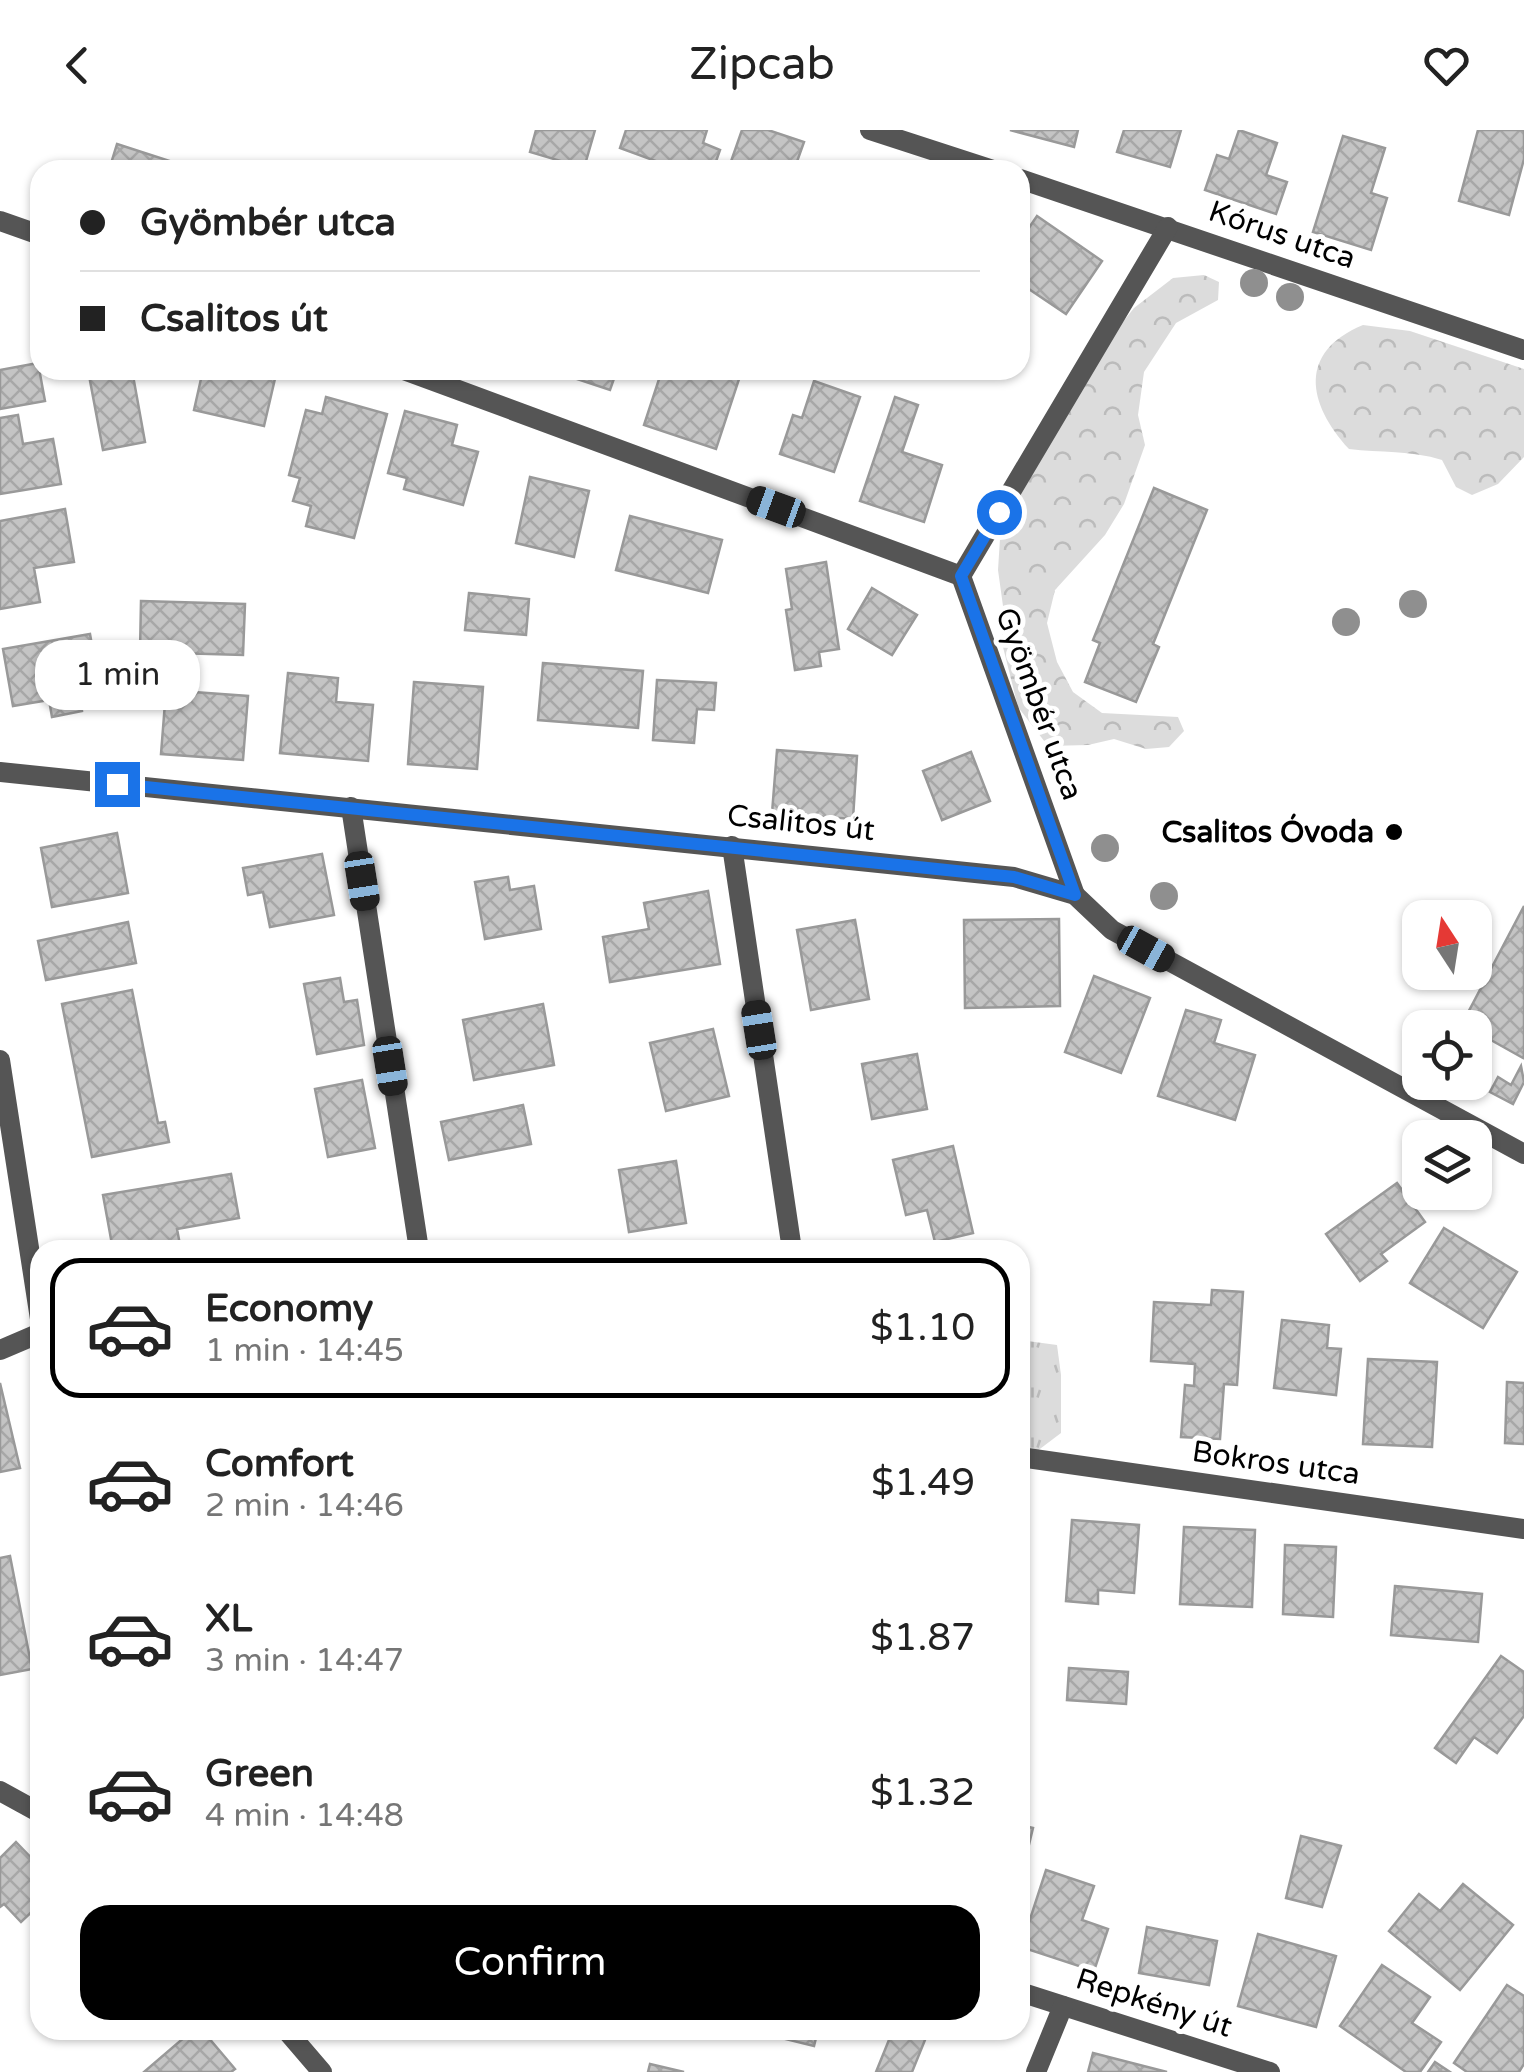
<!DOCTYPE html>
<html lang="en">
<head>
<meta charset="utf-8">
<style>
	:root { --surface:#fff; --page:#f2f2f2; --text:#222; --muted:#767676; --line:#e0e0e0; --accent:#000 }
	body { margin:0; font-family:"Varela Round",sans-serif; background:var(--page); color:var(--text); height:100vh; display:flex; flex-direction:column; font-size:38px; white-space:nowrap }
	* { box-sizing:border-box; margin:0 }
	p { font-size:32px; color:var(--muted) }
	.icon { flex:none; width:55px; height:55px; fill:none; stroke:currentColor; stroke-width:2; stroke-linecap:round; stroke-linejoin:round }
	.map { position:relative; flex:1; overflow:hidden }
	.side { position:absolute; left:30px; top:1110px; width:1000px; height:800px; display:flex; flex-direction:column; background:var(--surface); border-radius:30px; box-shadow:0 2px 8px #0004 }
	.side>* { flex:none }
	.hud { position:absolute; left:30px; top:30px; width:1000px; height:220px; border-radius:30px; box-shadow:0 2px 8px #0004; display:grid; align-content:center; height:220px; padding:0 50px; background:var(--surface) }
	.needle { width:65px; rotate:348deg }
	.buttons { position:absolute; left:1402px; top:770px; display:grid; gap:20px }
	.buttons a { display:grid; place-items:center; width:90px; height:90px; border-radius:20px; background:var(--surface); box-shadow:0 2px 8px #0004; font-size:50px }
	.end { position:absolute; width:45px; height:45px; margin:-22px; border:12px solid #1a73e8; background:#fff; box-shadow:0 0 0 5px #fff }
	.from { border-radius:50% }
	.bubble { position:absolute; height:70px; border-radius:30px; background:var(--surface); box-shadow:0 2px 8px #0004; font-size:32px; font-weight:600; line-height:70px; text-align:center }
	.car { position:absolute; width:30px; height:60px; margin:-30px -15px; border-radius:12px; box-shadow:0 0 8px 2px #0007; background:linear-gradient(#222 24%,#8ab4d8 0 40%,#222 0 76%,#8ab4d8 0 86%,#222 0) }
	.hud b { display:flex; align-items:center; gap:35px; height:95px; font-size:38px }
	.hud b+b { border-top:2px solid var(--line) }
	.hud i { width:25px; height:25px; background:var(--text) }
	ul { padding:18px 0 0; list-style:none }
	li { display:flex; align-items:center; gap:30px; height:140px; margin:0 20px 15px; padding:0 30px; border:5px solid transparent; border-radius:30px }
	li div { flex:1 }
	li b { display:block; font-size:38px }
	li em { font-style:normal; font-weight:600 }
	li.active { border-color:var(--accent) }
	li>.icon { width:90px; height:90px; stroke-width:1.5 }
	.action { display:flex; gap:20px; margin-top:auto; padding:20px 50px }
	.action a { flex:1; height:115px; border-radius:30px; background:var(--accent); color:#fff; font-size:40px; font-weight:600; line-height:115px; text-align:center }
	header { display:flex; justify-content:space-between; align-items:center; height:130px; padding:0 50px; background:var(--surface); font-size:45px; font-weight:600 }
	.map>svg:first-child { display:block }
</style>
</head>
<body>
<header><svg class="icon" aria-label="back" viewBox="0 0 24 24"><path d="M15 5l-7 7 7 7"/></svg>Zipcab<svg class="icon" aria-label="heart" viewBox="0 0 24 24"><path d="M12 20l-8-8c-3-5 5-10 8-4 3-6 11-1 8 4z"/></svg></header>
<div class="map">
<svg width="1524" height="1942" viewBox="0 0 1524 1942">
	<defs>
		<pattern id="grass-tufts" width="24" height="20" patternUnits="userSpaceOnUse" patternTransform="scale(2.5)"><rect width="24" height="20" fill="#dcdcdc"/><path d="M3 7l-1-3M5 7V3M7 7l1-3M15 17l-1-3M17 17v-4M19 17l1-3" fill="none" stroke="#bbb"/></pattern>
		<pattern id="forest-crowns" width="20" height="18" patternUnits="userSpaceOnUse" patternTransform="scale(2.5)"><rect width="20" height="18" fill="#dcdcdc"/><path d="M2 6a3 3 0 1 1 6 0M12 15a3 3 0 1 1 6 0" fill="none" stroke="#bbb"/></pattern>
		<pattern id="building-cross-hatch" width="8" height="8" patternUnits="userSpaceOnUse" patternTransform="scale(2.5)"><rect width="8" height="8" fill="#c4c4c4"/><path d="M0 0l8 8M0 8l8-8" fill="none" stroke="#a7a7a7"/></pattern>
	</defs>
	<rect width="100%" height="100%" fill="#fff"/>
	<!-- grass -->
	<polygon fill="url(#grass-tufts)" points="1020,1210 1057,1215 1061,1245 1061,1303 1020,1334"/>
	<!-- forest -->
	<g fill="url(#forest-crowns)">
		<polygon points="1204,145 1219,152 1218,170 1176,193 1144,242 1138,285 1145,315 1124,374 1105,405 1055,460 1047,493 1057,532 1073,562 1102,583 1178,587 1184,601 1169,617 1146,619 1114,609 1088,615 1048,616 1018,577 1002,513 1003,476 998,440 1001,393 1111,207 1134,178 1173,148"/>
		<path d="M1363 195 1410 201 1524 239V327L1498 354 1472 365 1456 357 1442 330C1411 320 1380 323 1349 319 1307 273 1298 222 1363 195Z"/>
	</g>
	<!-- building -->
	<g fill="url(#building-cross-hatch)" stroke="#999" stroke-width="2.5">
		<polygon points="536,0 595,0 584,38 530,22"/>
		<polygon points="626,0 707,0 703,13 720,20 713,40 680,40 620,18"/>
		<polygon points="742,0 768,0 804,12 794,40 728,40"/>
		<polygon points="1010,0 1078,0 1074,17"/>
		<polygon points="1124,0 1181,0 1170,37 1117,22"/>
		<polygon points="1239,0 1277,13 1266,45 1287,52 1276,84 1205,60 1217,25 1229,29"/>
		<polygon points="1478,0 1524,0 1524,29 1509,85 1459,71"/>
		<polygon points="1343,6 1385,18 1371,63 1387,68 1371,120 1313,102"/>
		<polygon points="117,14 179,34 177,40 109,40"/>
		<polygon points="1037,86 1102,131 1066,184 1020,153 1020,111"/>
		<polygon points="38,233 45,271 0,279 0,240"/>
		<polygon points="88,240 132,240 145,312 103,320"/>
		<polygon points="203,240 277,240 264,296 194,280"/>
		<polygon points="550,240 617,240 610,260"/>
		<polygon points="662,240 742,240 716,319 644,295"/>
		<polygon points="814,251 860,267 834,342 780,324 793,285 802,288"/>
		<polygon points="326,267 387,284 354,408 306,396 311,376 293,371 300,348 289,345 306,280 322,284"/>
		<polygon points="895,267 918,275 902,322 942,335 924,392 860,371"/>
		<polygon points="405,281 457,295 452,315 478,322 463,375 404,359 407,348 388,343"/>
		<polygon points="18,285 23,314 53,309 61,354 0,364 0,288"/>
		<polygon points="530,347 589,361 574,427 516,413"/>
		<polygon points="1154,358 1207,380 1153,514 1159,517 1136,572 1085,552 1100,513 1093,510"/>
		<polygon points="65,379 74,432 34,438 40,472 0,479 0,391"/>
		<polygon points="630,386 722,410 708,463 616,440"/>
		<polygon points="826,432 839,519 819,522 821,536 795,540 786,480 792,479 786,439"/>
		<polygon points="872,458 917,485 892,525 848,499"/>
		<polygon points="469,463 529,469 526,505 465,500"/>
		<polygon points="141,471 245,474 243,525 140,522"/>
		<polygon points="90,504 100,560 80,564 82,581 52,587 49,570 13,576 3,519"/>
		<polygon points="543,533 643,541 638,598 538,590"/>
		<polygon points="288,543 338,548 336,572 373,575 368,631 280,623"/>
		<polygon points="657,550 716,553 714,580 697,579 694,613 653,610"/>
		<polygon points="414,552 483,557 477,639 408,634"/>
		<polygon points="166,560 248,566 243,630 161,624"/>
		<polygon points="777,620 857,626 853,689 772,683"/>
		<polygon points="971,622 990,671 942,690 923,641"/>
		<polygon points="117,703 128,763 52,777 41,718"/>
		<polygon points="322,724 334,785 270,797 263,762 248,765 243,738"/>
		<polygon points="508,747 510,760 534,756 541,799 485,809 475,752"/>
		<polygon points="708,761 720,834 610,852 603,807 649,799 644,773"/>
		<polygon points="1524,776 1524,925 1523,928 1475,901 1475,898 1462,894"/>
		<polygon points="1059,789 1060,876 965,878 964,790"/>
		<polygon points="855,790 869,869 811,880 797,800"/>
		<polygon points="128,792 136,833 46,850 38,811"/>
		<polygon points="1094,846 1150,868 1121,943 1065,922"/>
		<polygon points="340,848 344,872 357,870 364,915 317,924 304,854"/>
		<polygon points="132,860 158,993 165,992 169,1012 92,1027 62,874"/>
		<polygon points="543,874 554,935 474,950 463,890"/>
		<polygon points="1186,880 1221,890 1214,913 1255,925 1235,990 1158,966"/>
		<polygon points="713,899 729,966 666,981 650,913"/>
		<polygon points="917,924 927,979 872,989 862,934"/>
		<polygon points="1521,936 1524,952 1513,974 1490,962 1498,947 1511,955"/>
		<polygon points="362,950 375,1018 328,1027 315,959"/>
		<polygon points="523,975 531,1014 449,1030 441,992"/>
		<polygon points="953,1016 973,1103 935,1112 927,1080 906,1085 893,1030"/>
		<polygon points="676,1031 686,1093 629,1102 619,1040"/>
		<polygon points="231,1044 239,1088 177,1099 181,1120 113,1120 103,1065"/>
		<polygon points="1397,1053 1425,1092 1381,1124 1387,1131 1360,1151 1326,1104"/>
		<polygon points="1444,1098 1517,1142 1483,1198 1410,1153"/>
		<polygon points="1212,1160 1243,1162 1237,1255 1224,1254 1220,1309 1181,1307 1185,1255 1194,1256 1195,1234 1151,1231 1154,1172 1211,1175"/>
		<polygon points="1282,1190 1329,1195 1327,1218 1341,1219 1336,1265 1274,1258"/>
		<polygon points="1368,1229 1437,1232 1432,1317 1363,1314"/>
		<polygon points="1507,1252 1524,1253 1524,1314 1505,1313"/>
		<polygon points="0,1253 20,1338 0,1342"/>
		<polygon points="1072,1390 1139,1395 1134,1463 1098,1460 1098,1474 1066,1471"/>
		<polygon points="1184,1397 1255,1400 1252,1477 1180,1474"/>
		<polygon points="1285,1415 1336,1417 1333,1487 1283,1484"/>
		<polygon points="10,1426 32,1539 0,1545 0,1428"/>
		<polygon points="1395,1456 1482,1464 1478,1512 1391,1505"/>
		<polygon points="1501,1526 1524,1542 1524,1586 1497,1623 1474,1607 1456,1633 1435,1618"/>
		<polygon points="1069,1538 1128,1542 1126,1574 1067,1570"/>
		<polygon points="1020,1695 1033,1698 1020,1752"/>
		<polygon points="1301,1706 1341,1716 1322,1777 1286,1768"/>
		<polygon points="16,1712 40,1737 40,1774 21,1792 4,1774 0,1777 0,1728"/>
		<polygon points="1046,1740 1094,1756 1082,1790 1108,1799 1094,1841 1021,1817"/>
		<polygon points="1463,1754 1513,1795 1460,1860 1389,1801 1419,1764 1440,1781"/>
		<polygon points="1147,1797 1217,1811 1209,1855 1139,1843"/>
		<polygon points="1258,1804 1336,1826 1316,1897 1238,1876"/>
		<polygon points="1382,1835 1430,1867 1412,1893 1441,1912 1420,1942 1406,1942 1340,1896"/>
		<polygon points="1507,1855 1524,1866 1524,1934 1519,1942 1467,1942 1454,1933"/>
		<polygon points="193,1900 202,1900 235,1939 231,1942 144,1942"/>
		<polygon points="757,1900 818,1900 814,1916 757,1902"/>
		<polygon points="893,1900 929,1900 912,1942 876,1942"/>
		<polygon points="1093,1923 1167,1942 1088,1942"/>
		<polygon points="1435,1932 1450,1942 1428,1942"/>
		<polygon points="650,1934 684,1942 648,1942"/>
	</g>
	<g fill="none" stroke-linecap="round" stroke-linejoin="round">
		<!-- minor -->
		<g stroke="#555" stroke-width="20">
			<polyline points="870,0 993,40"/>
			<polyline points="1020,49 1524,220"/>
			<polyline points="0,91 40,105"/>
			<polyline points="404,240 961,446"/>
			<polyline points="961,446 1168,97"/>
			<polyline points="961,446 1075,765"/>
			<polyline points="0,642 1014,747 1075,765 1112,800 1524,1024"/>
			<polyline points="351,677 419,1120"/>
			<polyline points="732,716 792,1120"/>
			<polyline points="0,1220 40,1203"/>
			<polyline points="1020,1327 1524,1399"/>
			<polyline points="0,1661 40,1683"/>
			<polyline points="1020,1862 1270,1942"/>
			<polyline points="1036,1942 1063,1876"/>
		</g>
		<!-- tertiary -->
		<g stroke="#555" stroke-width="20">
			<polyline points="0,930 40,1189"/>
			<polyline points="286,1900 322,1942"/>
		</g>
	</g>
	<!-- trees -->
	<g fill="#8f8f8f">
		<circle cx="1254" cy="153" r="14"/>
		<circle cx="1290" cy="167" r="14"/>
		<circle cx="1413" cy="474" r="14"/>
		<circle cx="1346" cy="492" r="14"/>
		<circle cx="1105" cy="718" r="14"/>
		<circle cx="1164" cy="766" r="14"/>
	</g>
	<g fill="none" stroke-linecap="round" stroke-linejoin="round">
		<!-- route -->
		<polyline stroke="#1a73e8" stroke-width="12" points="117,654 1014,747 1075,765 961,446 999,382"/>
	</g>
	<!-- markers -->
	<circle fill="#000" stroke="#fff" stroke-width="4" cx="1394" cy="702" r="10"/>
	<g text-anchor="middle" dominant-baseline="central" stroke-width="10" stroke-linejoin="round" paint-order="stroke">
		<!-- street labels -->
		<g font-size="30" fill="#000" stroke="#fff">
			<text transform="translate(1282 105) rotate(19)">Kórus utca</text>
			<text transform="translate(1039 574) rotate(70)">Gyömbér utca</text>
			<text transform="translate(801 693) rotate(6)">Csalitos út</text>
			<text transform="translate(1276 1333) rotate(8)">Bokros utca</text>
			<text transform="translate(1154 1873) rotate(18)">Repkény út</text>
		</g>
		<!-- poi labels -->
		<g font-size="30" font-weight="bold" fill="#000" stroke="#fff" text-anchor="end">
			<text x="1374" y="702">Csalitos Óvoda</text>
		</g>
	</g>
</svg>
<div class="buttons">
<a><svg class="needle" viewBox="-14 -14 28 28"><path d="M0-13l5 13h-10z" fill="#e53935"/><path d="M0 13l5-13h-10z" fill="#767676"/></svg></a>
<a><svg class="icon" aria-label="locate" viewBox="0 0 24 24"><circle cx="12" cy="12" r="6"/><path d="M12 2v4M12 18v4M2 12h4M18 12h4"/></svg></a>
<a><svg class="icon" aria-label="layers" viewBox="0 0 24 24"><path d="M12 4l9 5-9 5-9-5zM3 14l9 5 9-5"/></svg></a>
</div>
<i class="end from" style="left:999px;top:382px"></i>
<i class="end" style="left:117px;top:654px"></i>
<div class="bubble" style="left:35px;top:510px;width:165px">1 min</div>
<i class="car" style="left:776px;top:377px;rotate:290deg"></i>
<i class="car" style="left:362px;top:751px;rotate:171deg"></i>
<i class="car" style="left:1146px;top:819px;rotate:119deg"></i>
<i class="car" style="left:759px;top:900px;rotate:351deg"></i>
<i class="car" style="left:390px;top:936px;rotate:171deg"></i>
<div class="hud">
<b><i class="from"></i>Gyömbér utca</b>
<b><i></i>Csalitos út</b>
</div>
<section class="side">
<ul>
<li class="active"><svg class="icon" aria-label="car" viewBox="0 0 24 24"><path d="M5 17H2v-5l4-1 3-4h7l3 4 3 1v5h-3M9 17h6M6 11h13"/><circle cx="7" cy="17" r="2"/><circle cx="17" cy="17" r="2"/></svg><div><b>Economy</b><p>1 min · 14:45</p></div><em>$1.10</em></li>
<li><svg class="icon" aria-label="car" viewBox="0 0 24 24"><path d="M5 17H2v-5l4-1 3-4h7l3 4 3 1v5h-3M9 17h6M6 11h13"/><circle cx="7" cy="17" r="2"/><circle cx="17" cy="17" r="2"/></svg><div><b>Comfort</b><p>2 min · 14:46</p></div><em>$1.49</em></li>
<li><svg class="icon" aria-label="car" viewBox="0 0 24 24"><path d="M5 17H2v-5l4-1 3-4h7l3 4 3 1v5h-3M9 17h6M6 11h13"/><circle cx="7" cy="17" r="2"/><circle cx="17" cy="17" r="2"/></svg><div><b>XL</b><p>3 min · 14:47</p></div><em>$1.87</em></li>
<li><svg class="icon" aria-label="car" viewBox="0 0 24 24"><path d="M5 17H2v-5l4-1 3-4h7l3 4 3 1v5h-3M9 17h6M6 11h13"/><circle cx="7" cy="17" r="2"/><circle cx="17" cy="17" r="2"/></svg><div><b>Green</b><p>4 min · 14:48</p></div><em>$1.32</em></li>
</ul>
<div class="action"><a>Confirm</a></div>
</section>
</div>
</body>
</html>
